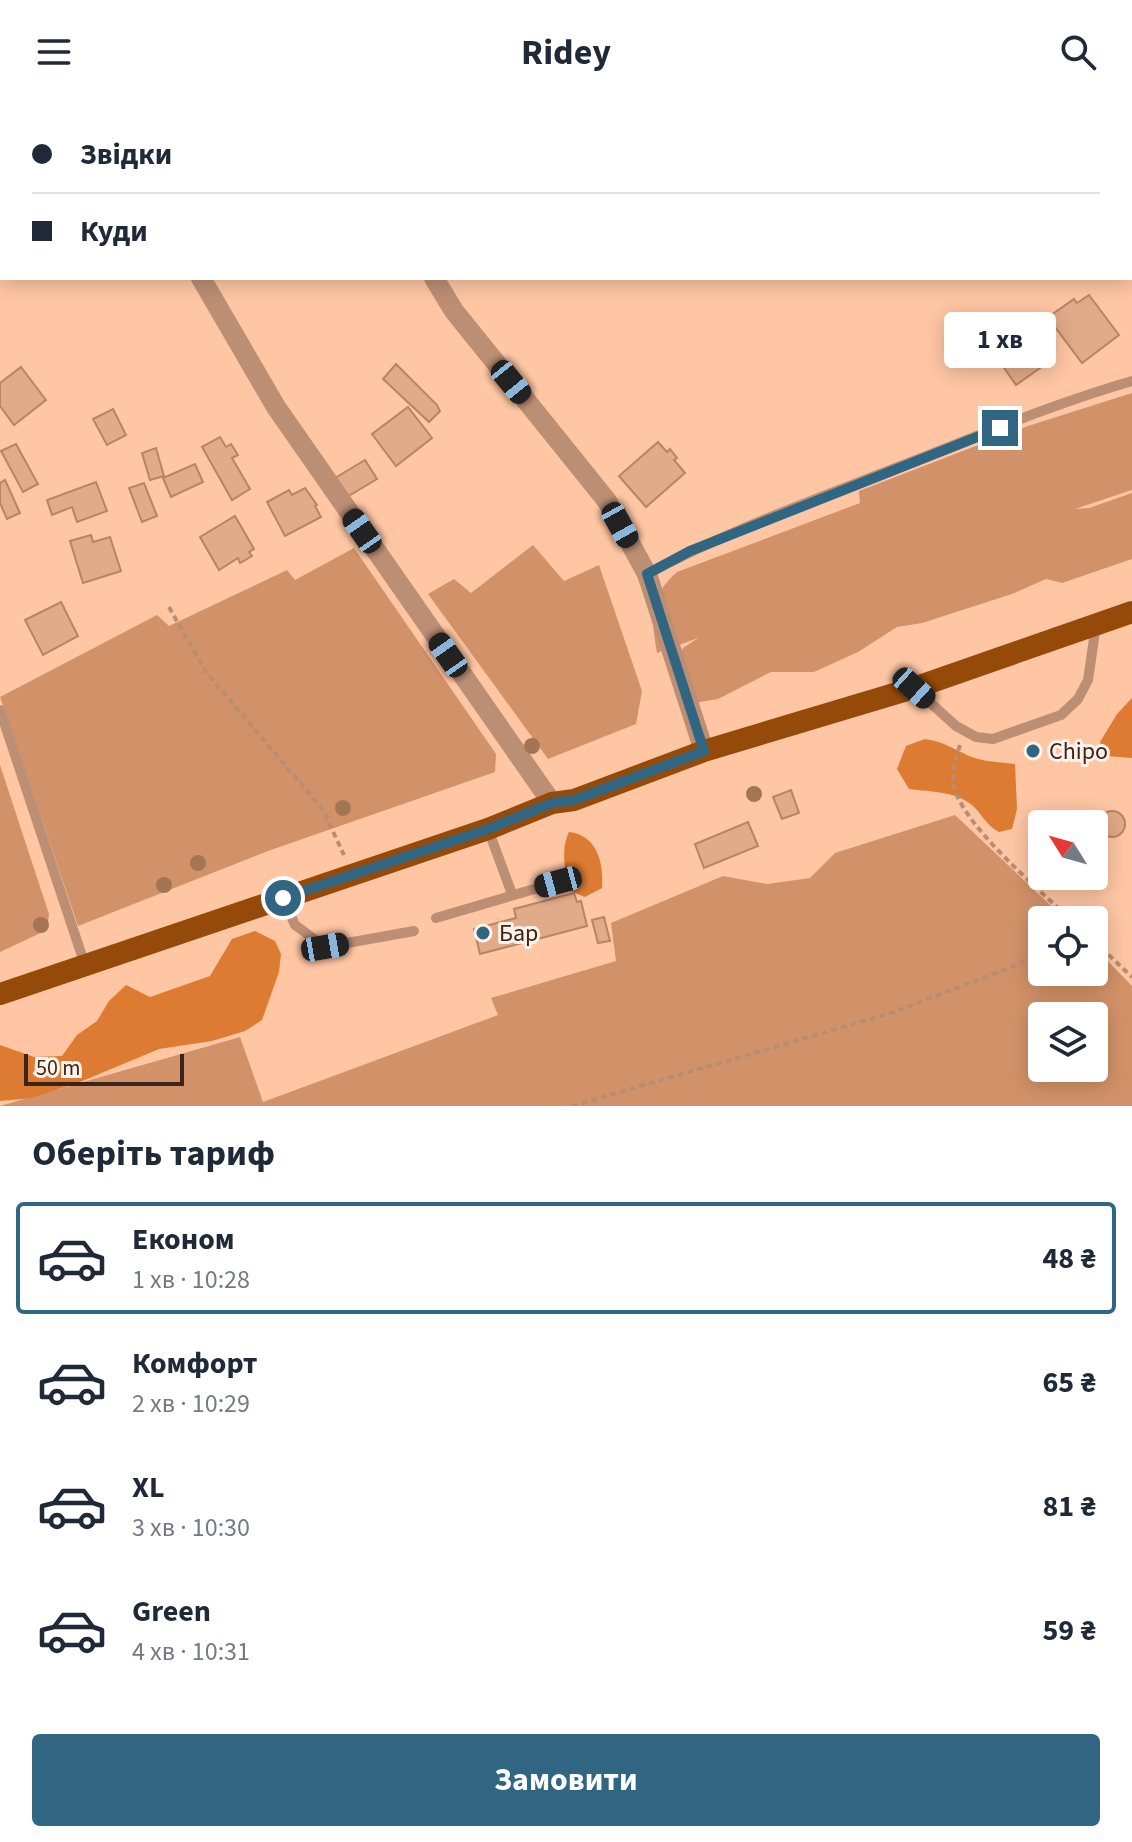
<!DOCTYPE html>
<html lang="uk">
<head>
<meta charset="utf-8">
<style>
	:root { --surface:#fff; --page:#f6f6f7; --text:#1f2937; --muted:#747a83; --line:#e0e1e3; --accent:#306681 }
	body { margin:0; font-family:"Source Sans 3",sans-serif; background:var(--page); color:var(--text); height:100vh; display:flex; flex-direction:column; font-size:30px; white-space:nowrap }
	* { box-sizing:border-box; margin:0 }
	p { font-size:26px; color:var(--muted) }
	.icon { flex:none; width:44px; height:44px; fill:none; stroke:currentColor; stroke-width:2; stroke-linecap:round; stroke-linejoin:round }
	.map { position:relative; height:1002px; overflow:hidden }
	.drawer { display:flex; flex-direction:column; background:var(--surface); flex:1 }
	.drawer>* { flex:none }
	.guide { position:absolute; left:0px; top:0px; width:1132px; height:176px; box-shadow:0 4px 20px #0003; display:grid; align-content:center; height:176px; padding:0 32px; background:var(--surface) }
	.needle { width:52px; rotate:307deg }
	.controls { position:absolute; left:1028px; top:706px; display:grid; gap:16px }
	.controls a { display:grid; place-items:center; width:80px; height:80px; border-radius:8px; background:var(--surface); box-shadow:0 4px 20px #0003; font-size:40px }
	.scale { position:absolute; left:24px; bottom:20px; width:160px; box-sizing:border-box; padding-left:8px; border:4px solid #3b2518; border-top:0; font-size:22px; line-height:28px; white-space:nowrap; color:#3b2518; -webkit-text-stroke:6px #fef2eb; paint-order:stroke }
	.end { position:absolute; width:36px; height:36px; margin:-18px; border:10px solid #306681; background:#fff; box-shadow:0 0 0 4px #fff }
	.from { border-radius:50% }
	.bubble { position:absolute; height:56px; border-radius:8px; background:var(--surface); box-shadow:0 4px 20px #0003; font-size:26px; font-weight:700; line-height:56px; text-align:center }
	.car { position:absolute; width:24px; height:48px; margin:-24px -12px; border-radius:10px; box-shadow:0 0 6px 2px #0007; background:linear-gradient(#222 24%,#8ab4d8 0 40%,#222 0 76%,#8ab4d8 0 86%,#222 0) }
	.guide b { display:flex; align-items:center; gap:28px; height:76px; font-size:30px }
	.guide b+b { border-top:2px solid var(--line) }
	.guide i { width:20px; height:20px; background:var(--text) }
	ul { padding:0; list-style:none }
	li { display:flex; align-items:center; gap:24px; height:112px; margin:0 16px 12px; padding:0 16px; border:4px solid transparent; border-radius:8px }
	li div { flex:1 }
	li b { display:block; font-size:30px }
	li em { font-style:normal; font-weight:700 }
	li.selected { border-color:var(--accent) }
	li>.icon { width:72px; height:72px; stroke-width:1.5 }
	h2 { padding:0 32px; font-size:36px; line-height:96px }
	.button { display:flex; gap:16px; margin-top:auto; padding:16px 32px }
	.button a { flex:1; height:92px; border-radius:8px; background:var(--accent); color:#fff; font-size:32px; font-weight:700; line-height:92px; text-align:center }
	header { display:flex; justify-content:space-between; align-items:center; height:104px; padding:0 32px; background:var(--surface); font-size:36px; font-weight:700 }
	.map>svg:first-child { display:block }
</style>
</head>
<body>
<header><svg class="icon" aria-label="menu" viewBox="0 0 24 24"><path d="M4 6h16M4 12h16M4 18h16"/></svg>Ridey<svg class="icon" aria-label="search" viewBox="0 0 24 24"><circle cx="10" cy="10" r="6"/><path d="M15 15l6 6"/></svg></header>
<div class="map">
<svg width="1132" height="1002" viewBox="0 0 1132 1002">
	<rect width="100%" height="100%" fill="#fec6a3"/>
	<!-- green -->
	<g fill="#d29269" fill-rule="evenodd">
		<path d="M1132 289V386L1075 405 1089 404 1132 389V455L1062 479 1046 475 1012 490 922 519 897 523 858 548 814 568H771L718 595 694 599 674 575 683 544 698 534 657 549C651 514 648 494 677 468L860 399 859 387 1028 322Z"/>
		<polygon points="533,441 564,477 599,461 642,587 636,620 548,655 428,490 454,475 471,489"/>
		<polygon points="354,444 496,650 495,668 268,747 78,822 0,593 157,511 169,522 287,466 295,476"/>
		<polygon points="0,661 49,810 47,826 0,848"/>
		<path d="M955 711 1066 816H1042V868H1094V843L1132 882V1002H0L240 933 263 998 498 911 491 894 616 857 611 819 723 772 767 780 810 774 835 749ZM1042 912H1094V964H1042Z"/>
	</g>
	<!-- forest -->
	<g fill="#dd7b33">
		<polygon points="1132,594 1132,654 1106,652 1100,638 1117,610"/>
		<path d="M925 635C944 638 952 644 969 652 984 658 1000 658 1015 660L1017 705 1012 725 999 728C988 722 984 714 976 705 960 687 931 688 909 685L897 665 906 642Z"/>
		<path d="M569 728C597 731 604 759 602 784L585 793 568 786C566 766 560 747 569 728Z"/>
		<polygon points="255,827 275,837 281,850 279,868 262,916 245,927 212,937 159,945 80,978 32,994 0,997 0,941 34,953 62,952 77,931 97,917 109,897 126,881 150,893 210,872 232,835"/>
	</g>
	<!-- building -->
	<g fill="#e1aa88" stroke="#b98463" stroke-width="2">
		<polygon points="1089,191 1119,231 1082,259 1052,219 1054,217 1050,212 1074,195 1077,199"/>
		<polygon points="1025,222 1050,257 1016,281 991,245"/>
		<polygon points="396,260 437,301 440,307 429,318 383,275"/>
		<polygon points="21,263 46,296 14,321 0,302 0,279"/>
		<polygon points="408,303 432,334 396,362 372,330"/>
		<polygon points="113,305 126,331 107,341 93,315"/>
		<polygon points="220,333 226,343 231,340 238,351 232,354 250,385 232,396 202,343"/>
		<polygon points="658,338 667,348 670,345 677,354 674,356 685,369 646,403 619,372"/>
		<polygon points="16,340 38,380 23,388 1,347"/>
		<polygon points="156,344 164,372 150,376 142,349"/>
		<polygon points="365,356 377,375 347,393 335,374"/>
		<polygon points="195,360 203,378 171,393 163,374"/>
		<polygon points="5,376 20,409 7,415 0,399 0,379"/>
		<polygon points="96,378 107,407 77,418 72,403 52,411 47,396"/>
		<polygon points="144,379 157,412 142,418 129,384"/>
		<polygon points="305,384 317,401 315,402 321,413 285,432 267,398 289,386 292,391"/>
		<polygon points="235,412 254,445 249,448 252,452 240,459 238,454 219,466 200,433"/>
		<polygon points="91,431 93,438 110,433 121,467 83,479 70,437"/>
		<polygon points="61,498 78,532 43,551 25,516"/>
		<polygon points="791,686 799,709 782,715 773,693"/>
		<circle cx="1112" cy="720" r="13"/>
		<polygon points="748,718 758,742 704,764 695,740"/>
		<polygon points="574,789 577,798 581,797 587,822 480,850 474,825 516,814 514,805"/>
		<polygon points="604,813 610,837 598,839 592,816"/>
	</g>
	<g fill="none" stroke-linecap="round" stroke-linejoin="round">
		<!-- path -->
		<g stroke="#b98d72" stroke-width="4" stroke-dasharray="6 4" stroke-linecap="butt">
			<polyline points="169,503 206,568 323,706 344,751"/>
			<path d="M960 641C957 651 952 667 953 678 958 718 1041 787 1071 816"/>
			<polyline points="1094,837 1132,873"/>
			<polyline points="572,1002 891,909 1012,863 1042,848"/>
		</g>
		<!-- service -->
		<g stroke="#bc8f74" stroke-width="10">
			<path d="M647 470C727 427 814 396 898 363 976 333 1052 300 1132 277"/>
			<polyline points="915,585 956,622 976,633 993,635 1061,611 1078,595 1088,576 1096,521"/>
			<polyline points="0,606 85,861"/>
			<polyline points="488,725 512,790"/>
			<polyline points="283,794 295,821 325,843 414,827"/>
			<polyline points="436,814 558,778"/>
		</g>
		<!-- minor -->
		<g stroke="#bc8f74" stroke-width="20">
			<polyline points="113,0 114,2"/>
			<polyline points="390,0 390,2"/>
			<polyline points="1110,0 1112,2"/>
			<polyline points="1130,26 1132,29"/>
			<polyline points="201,174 276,303 552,699"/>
			<polyline points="434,174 454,207 607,397 647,470 704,647"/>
		</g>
		<!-- trunk -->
		<polyline stroke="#964a09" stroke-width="22" points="0,890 488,725 552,699 574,696 704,647 914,584 1132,508"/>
	</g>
	<!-- trees -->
	<g fill="#a47555">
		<circle cx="532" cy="642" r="8"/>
		<circle cx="754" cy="690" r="8"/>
		<circle cx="343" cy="704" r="8"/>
		<circle cx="198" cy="759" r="8"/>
		<circle cx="164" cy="781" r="8"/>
		<circle cx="41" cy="821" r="8"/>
	</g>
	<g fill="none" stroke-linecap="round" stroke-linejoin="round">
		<!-- route -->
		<polyline stroke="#306681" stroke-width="10" points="283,794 488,725 552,699 574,696 704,647 647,470 690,447 1000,324"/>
	</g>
	<!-- markers -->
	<g fill="#306681" stroke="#fef2eb" stroke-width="3">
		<circle cx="1033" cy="647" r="8"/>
		<circle cx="483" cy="829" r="8"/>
	</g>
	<g text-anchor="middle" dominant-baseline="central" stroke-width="6" stroke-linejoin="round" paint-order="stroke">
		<!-- poi labels -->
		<g font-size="24" fill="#3b2518" stroke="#fef2eb" text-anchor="start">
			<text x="1049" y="647">Chipo</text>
			<text x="499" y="829">Бар</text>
		</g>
	</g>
</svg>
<div class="controls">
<a><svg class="needle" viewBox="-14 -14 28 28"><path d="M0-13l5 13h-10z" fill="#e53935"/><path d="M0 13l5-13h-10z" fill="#747a83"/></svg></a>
<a><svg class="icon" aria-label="locate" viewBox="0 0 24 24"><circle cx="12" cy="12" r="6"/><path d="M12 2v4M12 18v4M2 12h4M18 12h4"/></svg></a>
<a><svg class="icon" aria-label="layers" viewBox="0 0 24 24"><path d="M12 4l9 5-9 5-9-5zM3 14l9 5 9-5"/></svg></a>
</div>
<div class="scale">50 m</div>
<i class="end from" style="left:283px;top:794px"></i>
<i class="end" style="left:1000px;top:324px"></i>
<div class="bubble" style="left:944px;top:208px;width:112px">1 хв</div>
<i class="car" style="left:511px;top:278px;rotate:141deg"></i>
<i class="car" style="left:620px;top:421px;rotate:151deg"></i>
<i class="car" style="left:362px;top:427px;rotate:325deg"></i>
<i class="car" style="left:448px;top:551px;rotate:325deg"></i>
<i class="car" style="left:914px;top:584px;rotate:132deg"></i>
<i class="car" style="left:558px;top:778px;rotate:255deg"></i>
<i class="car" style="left:325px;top:843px;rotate:80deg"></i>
<div class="guide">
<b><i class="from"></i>Звідки</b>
<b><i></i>Куди</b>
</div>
</div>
<section class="drawer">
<h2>Оберіть тариф</h2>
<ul>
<li class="selected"><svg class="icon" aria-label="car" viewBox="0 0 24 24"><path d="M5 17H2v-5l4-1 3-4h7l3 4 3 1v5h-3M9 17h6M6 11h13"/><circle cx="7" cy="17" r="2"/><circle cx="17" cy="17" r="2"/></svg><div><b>Економ</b><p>1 хв · 10:28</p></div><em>48 ₴</em></li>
<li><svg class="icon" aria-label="car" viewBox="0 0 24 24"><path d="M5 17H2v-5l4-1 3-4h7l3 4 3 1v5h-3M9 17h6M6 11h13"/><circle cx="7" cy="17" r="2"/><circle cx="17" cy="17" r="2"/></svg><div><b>Комфорт</b><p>2 хв · 10:29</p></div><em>65 ₴</em></li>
<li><svg class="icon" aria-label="car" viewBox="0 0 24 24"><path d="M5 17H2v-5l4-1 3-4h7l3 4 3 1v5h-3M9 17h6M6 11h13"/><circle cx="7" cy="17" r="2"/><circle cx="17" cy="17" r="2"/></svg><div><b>XL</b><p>3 хв · 10:30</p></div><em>81 ₴</em></li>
<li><svg class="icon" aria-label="car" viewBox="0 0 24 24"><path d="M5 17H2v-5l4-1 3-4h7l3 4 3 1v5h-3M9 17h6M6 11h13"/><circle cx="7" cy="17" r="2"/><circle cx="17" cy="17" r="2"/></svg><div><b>Green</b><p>4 хв · 10:31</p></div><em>59 ₴</em></li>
</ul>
<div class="button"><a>Замовити</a></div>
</section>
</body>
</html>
